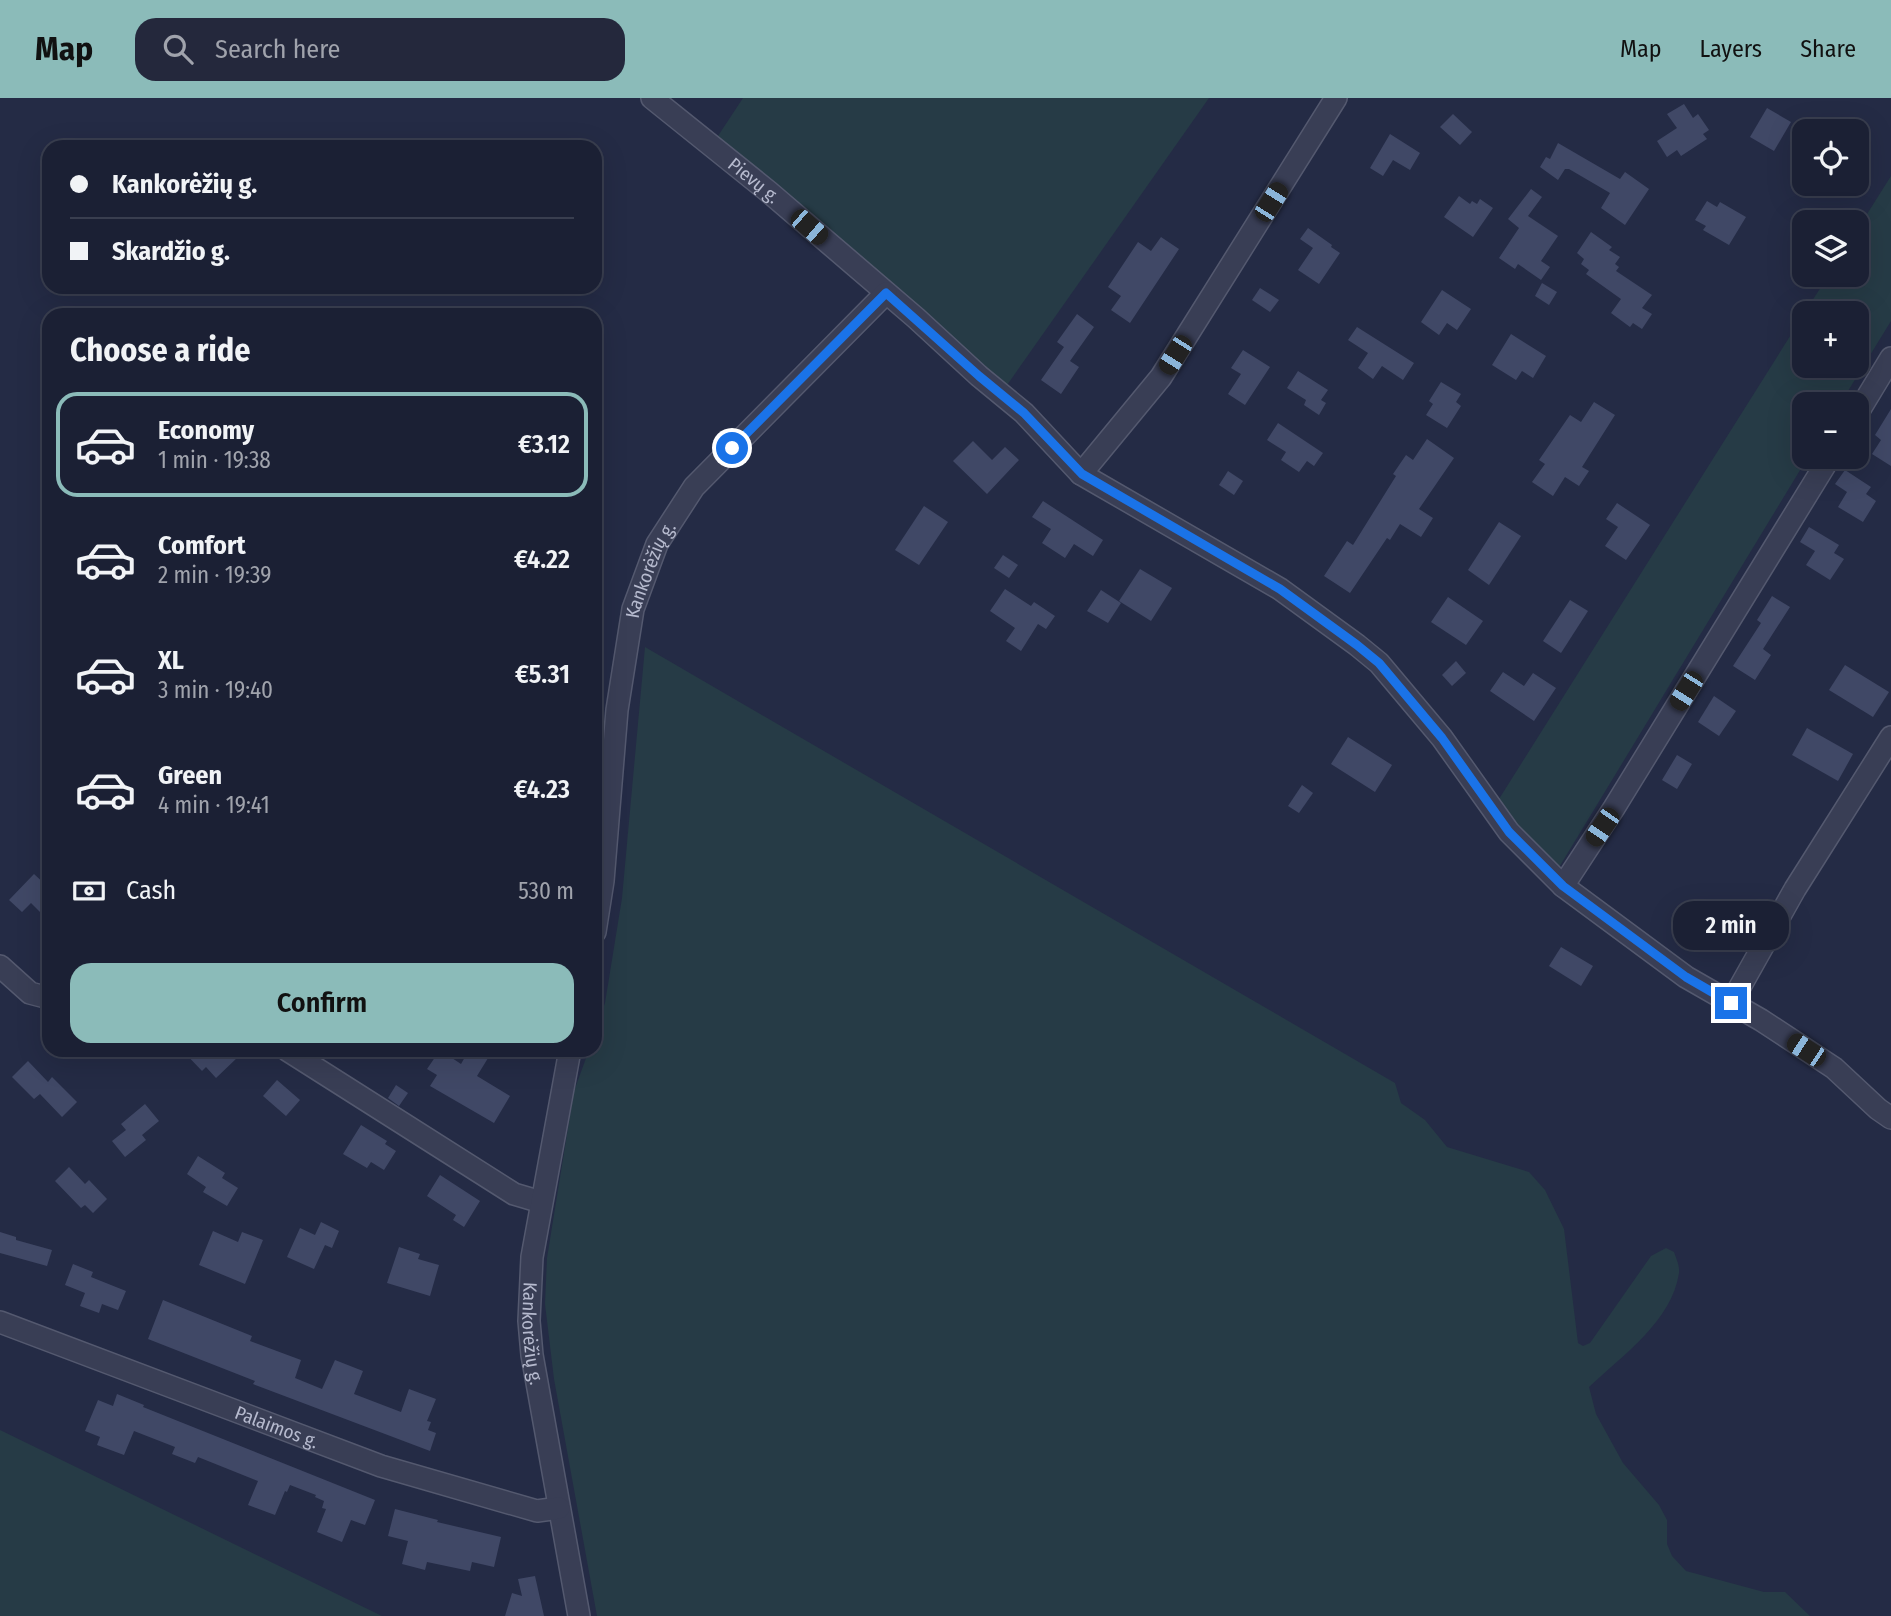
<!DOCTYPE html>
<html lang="en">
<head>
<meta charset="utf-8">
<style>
	:root { --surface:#1b2034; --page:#24283c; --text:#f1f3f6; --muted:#a0a3ac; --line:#393e4f; --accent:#8bbbb9 }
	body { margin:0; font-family:"Fira Sans Condensed",sans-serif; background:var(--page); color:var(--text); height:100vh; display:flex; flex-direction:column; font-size:26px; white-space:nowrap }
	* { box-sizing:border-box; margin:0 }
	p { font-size:23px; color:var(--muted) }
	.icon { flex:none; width:38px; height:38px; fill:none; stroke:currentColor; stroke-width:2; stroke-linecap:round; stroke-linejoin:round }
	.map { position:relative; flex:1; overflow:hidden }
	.details { position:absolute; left:42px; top:210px; width:560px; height:749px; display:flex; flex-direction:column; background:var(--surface); border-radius:21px; box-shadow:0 7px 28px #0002,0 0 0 2px var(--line) }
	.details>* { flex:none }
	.guide { position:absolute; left:42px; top:42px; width:560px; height:154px; border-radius:21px; box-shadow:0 7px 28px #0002,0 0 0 2px var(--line); display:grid; align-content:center; height:154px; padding:0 28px; background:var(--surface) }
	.buttons { position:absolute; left:1792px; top:21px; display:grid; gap:14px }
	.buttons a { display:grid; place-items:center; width:77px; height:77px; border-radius:14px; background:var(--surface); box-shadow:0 7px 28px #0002,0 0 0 2px var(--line); font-size:35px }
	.end { position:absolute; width:32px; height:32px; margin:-16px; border:9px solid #1a73e8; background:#fff; box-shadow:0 0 0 4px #fff }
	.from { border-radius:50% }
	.bubble { position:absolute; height:49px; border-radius:21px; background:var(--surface); box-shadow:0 7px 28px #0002,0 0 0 2px var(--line); font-size:23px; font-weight:600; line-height:49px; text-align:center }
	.car { position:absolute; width:21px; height:42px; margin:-21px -10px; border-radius:9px; box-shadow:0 0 5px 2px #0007; background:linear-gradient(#222 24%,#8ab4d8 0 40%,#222 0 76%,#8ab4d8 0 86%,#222 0) }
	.guide b { display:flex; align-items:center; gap:24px; height:66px; font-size:26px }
	.guide b+b { border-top:2px solid var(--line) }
	.guide i { width:18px; height:18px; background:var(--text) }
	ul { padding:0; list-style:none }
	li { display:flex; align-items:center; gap:21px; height:105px; margin:0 14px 10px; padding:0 14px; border:4px solid transparent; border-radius:21px }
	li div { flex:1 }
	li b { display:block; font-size:26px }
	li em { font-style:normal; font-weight:600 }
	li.active { border-color:var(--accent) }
	li>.icon { width:63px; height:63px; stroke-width:1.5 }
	h2 { padding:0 28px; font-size:32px; line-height:84px }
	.pay { display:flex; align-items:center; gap:18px; height:77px; padding:0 28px; font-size:26px }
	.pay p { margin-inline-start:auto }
	.cta { display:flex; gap:14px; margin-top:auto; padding:14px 28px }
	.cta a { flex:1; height:80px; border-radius:21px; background:var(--accent); color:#111; font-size:28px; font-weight:600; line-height:80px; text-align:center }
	header { display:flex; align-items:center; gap:42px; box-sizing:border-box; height:98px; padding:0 35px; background:var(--accent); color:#111 }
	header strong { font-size:33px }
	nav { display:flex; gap:38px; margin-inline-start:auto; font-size:24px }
	.search { width:490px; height:63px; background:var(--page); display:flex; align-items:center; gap:18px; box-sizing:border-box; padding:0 24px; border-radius:21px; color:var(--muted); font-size:26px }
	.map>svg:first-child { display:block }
</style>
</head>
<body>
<header>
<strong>Map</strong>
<div class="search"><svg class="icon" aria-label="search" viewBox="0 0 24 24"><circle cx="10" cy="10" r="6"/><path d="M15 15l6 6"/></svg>Search here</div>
<nav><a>Map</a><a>Layers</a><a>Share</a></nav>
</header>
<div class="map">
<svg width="1891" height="1518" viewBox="0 0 1891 1518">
	<rect width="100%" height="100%" fill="#242b45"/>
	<!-- green -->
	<g fill="#263b46">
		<polygon points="743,0 1209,0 1005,290 716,41"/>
		<polygon points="1891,78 1891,223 1840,306 1804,306 1804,359 1808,359 1558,771 1524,736 1499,701 1804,216 1804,268 1857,268 1857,215 1804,215 1829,177 1857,177 1857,132"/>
		<path d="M645 549 1395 985 1401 1005 1425 1022 1447 1049 1529 1074 1545 1092 1564 1131 1578 1245 1583 1248 1590 1245 1651 1158 1666 1150 1674 1154C1676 1160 1680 1168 1679 1175 1672 1223 1622 1258 1589 1289L1596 1316 1623 1365 1659 1407 1667 1422V1446L1672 1458 1686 1473 1764 1494H1785L1810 1518H597L554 1281 545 1206 547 1160 574 993 589 952H595V934L605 905 622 800Z"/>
		<polygon points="0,1332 382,1518 0,1518"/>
	</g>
	<!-- building -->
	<g fill="#404866">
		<polygon points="1684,6 1693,20 1698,16 1709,32 1703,36 1707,41 1681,58 1677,52 1667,59 1657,43 1677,30 1667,16"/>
		<polygon points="1767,10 1791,24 1774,53 1750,39"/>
		<polygon points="1453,16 1472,34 1460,47 1440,29"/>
		<polygon points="1390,36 1420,55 1410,72 1393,62 1383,78 1370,70"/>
		<polygon points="1558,45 1620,81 1625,74 1649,91 1625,127 1601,110 1610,95 1569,71 1565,71 1558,82 1540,69 1546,59 1550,61"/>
		<polygon points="1531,91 1542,99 1528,118 1558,138 1541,163 1550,169 1541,182 1518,166 1515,171 1499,160 1519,130 1508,121"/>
		<polygon points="1459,98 1470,106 1472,103 1477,106 1480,101 1493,110 1473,139 1444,119"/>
		<polygon points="1707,103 1717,109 1720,104 1746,119 1729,147 1703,132 1706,128 1695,122"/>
		<polygon points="1308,130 1332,147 1331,149 1340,155 1319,186 1298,172 1313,150 1300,141"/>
		<polygon points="1591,134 1612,149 1609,152 1620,159 1615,166 1619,169 1616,173 1652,197 1642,210 1652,216 1642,231 1633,225 1630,229 1611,215 1621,201 1586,176 1589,172 1581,166 1584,161 1577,155"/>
		<polygon points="1161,139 1179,151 1130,225 1111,212 1121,198 1108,189 1138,144 1151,153"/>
		<polygon points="1542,185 1557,194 1549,207 1535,198"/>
		<polygon points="1260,190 1279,202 1270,214 1252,202"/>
		<polygon points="1442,192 1471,211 1457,232 1447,225 1439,237 1421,224"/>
		<polygon points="1077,216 1094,229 1070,263 1079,269 1061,296 1041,282 1064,249 1057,244"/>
		<polygon points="1357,229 1414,265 1403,282 1382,268 1373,281 1358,270 1368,255 1348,242"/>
		<polygon points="1511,236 1546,258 1533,280 1522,273 1516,282 1492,267"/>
		<polygon points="1243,252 1270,269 1245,307 1228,296 1241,276 1231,270"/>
		<polygon points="1298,273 1328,292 1321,302 1326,305 1319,317 1304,307 1306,302 1287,290"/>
		<polygon points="1441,284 1461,296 1456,304 1461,308 1447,330 1426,317 1433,306 1429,303"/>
		<polygon points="1594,304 1615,317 1582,369 1589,373 1579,388 1565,379 1553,398 1532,384 1545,366 1539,362 1570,317 1581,324"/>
		<polygon points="1891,311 1891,368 1872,356 1881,342 1875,337"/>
		<polygon points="1278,325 1323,355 1314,368 1307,363 1299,374 1281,362 1286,354 1267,342"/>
		<polygon points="1427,341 1454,360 1419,411 1433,420 1421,439 1400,426 1390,442 1387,440 1350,495 1324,478 1347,443 1353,447 1396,378 1393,376 1406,357 1413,362"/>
		<polygon points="973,343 992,362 1005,349 1019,362 987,396 953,363"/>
		<polygon points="1845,372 1871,389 1866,396 1876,403 1863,424 1838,409 1847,394 1835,386"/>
		<polygon points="1228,373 1243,383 1234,397 1219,387"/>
		<polygon points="1043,403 1103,442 1093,458 1074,446 1065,460 1042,445 1051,431 1032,419"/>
		<polygon points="1617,405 1650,427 1626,462 1605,448 1618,429 1606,421"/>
		<polygon points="924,408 948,424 919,467 895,452"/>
		<polygon points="1499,424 1521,438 1489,487 1468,472"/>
		<polygon points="1809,429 1839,447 1834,455 1844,461 1830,482 1806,467 1815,453 1800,444"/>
		<polygon points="1003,457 1018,467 1009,480 994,470"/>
		<polygon points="1140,471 1172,490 1151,523 1119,503"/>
		<polygon points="1005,491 1031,508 1034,504 1055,518 1046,531 1038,526 1021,553 1006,543 1015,530 990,513"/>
		<polygon points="1101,492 1121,505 1108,525 1087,513"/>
		<polygon points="1772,498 1790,509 1763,551 1771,557 1755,582 1733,568 1761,525 1757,522"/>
		<polygon points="1448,499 1483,523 1466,547 1431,524"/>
		<polygon points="1570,502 1588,513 1561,555 1543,543"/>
		<polygon points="1456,563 1466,575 1452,588 1442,577"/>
		<polygon points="1845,567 1889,594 1873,619 1829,592"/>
		<polygon points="1503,574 1524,588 1533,575 1556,590 1534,623 1490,593"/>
		<polygon points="1714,598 1736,613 1719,638 1698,624"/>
		<polygon points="1807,630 1853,656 1838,683 1792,657"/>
		<polygon points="1348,639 1392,667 1375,694 1331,666"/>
		<polygon points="1677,657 1692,666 1677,691 1662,682"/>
		<polygon points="1302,687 1313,695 1299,715 1288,708"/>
		<polygon points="34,776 49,790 49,823 31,805 22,814 9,802"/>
		<polygon points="1561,849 1593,868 1581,888 1549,868"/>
		<polygon points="182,952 232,952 238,959 216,980 206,969 202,973"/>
		<polygon points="440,952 461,966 469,952 493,952 477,978 510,998 494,1025 430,988 437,977 427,971"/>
		<polygon points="28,963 48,984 52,979 77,1004 62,1019 40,996 34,1001 12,979"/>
		<polygon points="277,982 300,1002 286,1018 263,998"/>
		<polygon points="396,987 408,995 399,1008 388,1000"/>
		<polygon points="145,1006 159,1023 142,1037 146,1042 125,1059 112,1043 126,1032 121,1026"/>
		<polygon points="361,1027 387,1043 385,1046 396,1053 384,1072 371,1064 367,1070 343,1056"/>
		<polygon points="198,1058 225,1075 222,1080 238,1090 227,1108 203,1094 206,1089 187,1076"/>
		<polygon points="69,1069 85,1086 89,1082 107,1101 93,1115 85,1107 81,1110 55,1083"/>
		<polygon points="440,1077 480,1103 464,1129 453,1122 456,1117 427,1098"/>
		<polygon points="321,1124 339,1133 332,1150 325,1147 314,1171 287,1159 300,1130 315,1137"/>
		<polygon points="213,1133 238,1144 242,1134 263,1142 245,1186 199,1167"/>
		<polygon points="0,1134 16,1139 16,1142 52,1152 47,1168 0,1155"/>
		<polygon points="399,1149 420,1156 418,1161 439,1167 430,1198 387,1185"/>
		<polygon points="73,1166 93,1174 91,1179 126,1193 118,1212 102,1206 99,1215 80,1208 85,1195 65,1187"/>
		<polygon points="163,1202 252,1238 250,1243 301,1262 295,1280 322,1291 335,1262 363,1273 354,1296 401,1314 409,1291 436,1301 427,1323 431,1324 428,1332 436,1335 430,1353 253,1286 255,1283 148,1241"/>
		<polygon points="117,1296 144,1307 143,1309 375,1402 365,1427 351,1422 342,1444 317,1434 326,1411 322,1410 324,1403 315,1399 316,1397 290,1387 287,1394 285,1393 275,1417 248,1407 258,1383 198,1359 195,1365 172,1356 175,1349 134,1333 124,1357 97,1347 100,1339 85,1333 98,1302 113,1308"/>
		<polygon points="395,1411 438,1422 437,1424 501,1439 494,1469 472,1464 470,1473 427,1464 425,1472 402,1466 408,1443 388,1438"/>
		<polygon points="535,1478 544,1518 505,1518 512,1495 522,1498 518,1481"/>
	</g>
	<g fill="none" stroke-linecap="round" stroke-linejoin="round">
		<defs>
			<g id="minor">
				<path id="s1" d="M652 0 769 94 916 220 979 278 1024 315 1081 376 1280 491 1357 547 1379 565 1442 640 1509 734 1563 788 1686 879 1761 922 1834 970 1878 1011 1891 1020"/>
				<polyline points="1857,316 1891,260"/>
				<polyline points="1081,376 1161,279 1336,0"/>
				<polyline points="1563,788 1614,710 1830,359"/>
				<path id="s2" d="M595 834 603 783 617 612 633 511 657 446 694 389 886 195"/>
				<polyline points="0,868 30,895 49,900"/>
				<polyline points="1731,905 1795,791 1891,639"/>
				<polyline points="287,952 514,1096 541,1104"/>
				<path id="s3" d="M570 952 532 1159 529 1223 532 1257 579 1518"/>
				<path id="s4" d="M0 1224 381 1368 537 1413 559 1410"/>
			</g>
		</defs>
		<!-- minor casing -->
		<use href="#minor" stroke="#54596f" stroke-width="24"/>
		<!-- minor -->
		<use href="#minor" stroke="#393e55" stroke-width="21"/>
	</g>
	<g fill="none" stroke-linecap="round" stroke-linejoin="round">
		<!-- route -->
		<polyline stroke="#1a73e8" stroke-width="9" points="732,350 886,195 979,278 1024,315 1082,376 1280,491 1357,547 1379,565 1442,640 1509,734 1563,788 1686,879 1731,905"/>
	</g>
	<g text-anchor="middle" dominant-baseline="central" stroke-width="6" stroke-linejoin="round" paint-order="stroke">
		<!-- street labels -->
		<g font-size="19" fill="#b6bace" stroke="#1d233a">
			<text stroke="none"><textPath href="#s1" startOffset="131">Pievų g.</textPath></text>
			<text stroke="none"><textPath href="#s2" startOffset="368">Kankorėžių g.</textPath></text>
			<text stroke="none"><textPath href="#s3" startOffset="287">Kankorėžių g.</textPath></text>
			<text stroke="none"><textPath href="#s4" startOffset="296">Palaimos g.</textPath></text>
		</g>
	</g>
</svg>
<div class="buttons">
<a><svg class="icon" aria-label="locate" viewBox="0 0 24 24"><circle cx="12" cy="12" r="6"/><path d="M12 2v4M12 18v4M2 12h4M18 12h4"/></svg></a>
<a><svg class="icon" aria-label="layers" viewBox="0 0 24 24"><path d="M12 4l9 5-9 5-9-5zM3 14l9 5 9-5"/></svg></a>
<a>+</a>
<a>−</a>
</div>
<i class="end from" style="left:732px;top:350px"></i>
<i class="end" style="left:1731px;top:905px"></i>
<div class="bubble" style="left:1673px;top:803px;width:116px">2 min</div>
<i class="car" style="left:1271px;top:104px;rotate:32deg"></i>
<i class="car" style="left:809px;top:129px;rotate:131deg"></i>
<i class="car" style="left:1175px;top:257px;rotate:212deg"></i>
<i class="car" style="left:1686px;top:593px;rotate:212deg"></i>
<i class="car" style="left:1602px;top:729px;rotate:214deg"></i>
<i class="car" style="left:1806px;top:952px;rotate:303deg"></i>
<div class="guide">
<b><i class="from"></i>Kankorėžių g.</b>
<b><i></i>Skardžio g.</b>
</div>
<section class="details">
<h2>Choose a ride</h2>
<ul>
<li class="active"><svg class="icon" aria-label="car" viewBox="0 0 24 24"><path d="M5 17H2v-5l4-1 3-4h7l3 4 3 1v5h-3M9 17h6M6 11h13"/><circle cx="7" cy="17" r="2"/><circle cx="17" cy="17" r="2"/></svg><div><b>Economy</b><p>1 min · 19:38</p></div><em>€3.12</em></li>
<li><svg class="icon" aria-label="car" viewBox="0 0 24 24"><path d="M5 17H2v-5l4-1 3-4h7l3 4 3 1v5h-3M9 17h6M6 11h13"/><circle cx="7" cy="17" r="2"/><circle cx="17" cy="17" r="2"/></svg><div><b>Comfort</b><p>2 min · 19:39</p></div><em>€4.22</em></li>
<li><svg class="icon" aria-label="car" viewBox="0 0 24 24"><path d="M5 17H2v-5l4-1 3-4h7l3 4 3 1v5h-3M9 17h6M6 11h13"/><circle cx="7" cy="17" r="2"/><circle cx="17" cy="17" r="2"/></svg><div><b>XL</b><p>3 min · 19:40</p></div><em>€5.31</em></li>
<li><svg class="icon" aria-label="car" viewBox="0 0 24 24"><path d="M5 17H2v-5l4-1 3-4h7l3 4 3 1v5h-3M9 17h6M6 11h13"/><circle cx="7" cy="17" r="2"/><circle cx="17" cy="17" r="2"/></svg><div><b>Green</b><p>4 min · 19:41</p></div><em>€4.23</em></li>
</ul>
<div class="pay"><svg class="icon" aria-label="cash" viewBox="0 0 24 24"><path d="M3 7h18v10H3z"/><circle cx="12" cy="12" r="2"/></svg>Cash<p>530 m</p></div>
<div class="cta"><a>Confirm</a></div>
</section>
</div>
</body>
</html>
